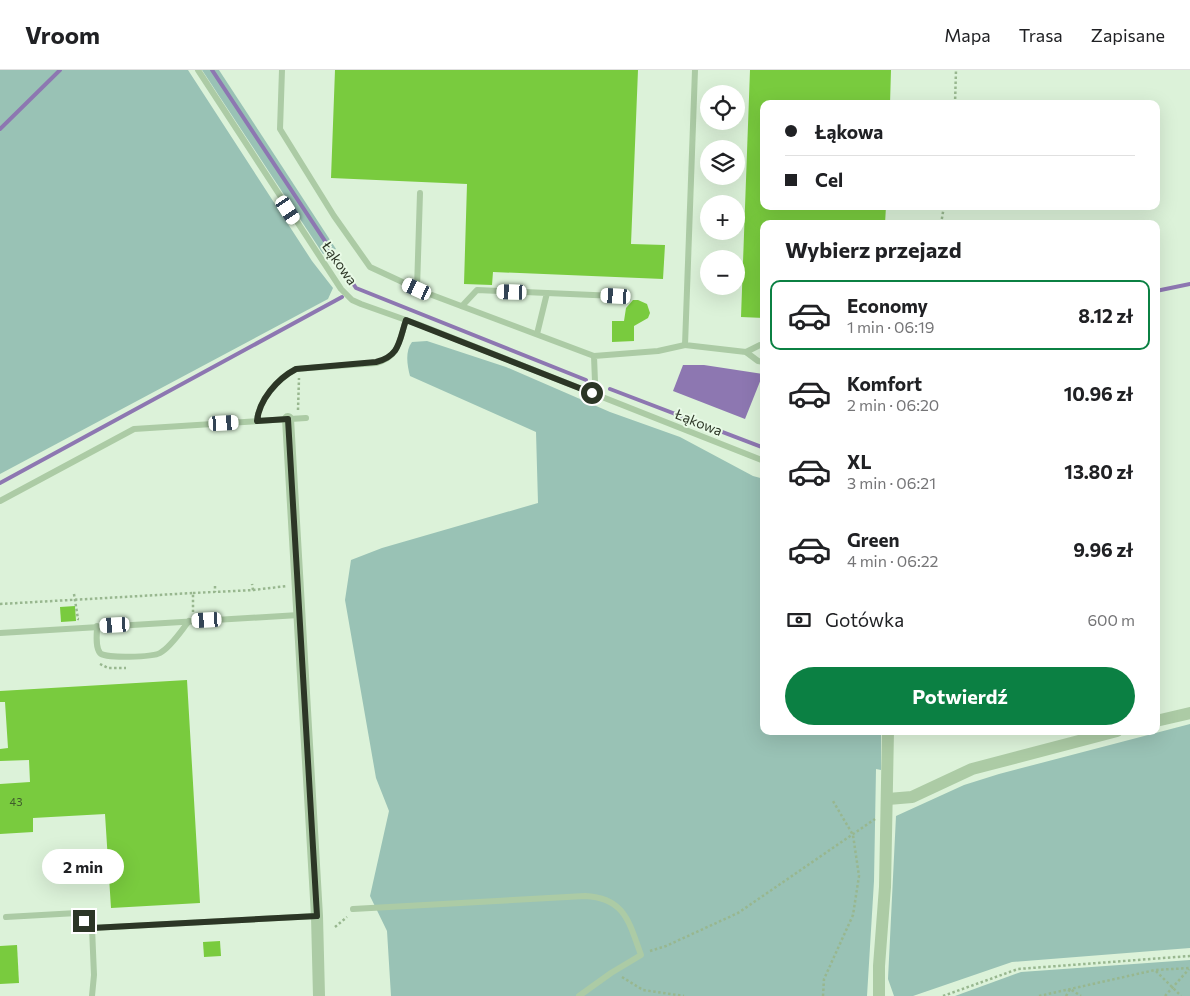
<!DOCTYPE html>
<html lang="pl">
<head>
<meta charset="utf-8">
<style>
	:root { --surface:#fff; --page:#f2f2f2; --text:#202124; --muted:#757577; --line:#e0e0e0; --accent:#0b8043 }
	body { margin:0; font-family:Commissioner,sans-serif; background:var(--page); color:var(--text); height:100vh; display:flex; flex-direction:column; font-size:19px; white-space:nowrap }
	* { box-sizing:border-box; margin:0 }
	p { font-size:16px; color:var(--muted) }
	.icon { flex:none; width:28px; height:28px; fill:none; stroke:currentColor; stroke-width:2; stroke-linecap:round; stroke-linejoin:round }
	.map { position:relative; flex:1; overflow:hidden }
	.sheet { position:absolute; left:760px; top:150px; width:400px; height:515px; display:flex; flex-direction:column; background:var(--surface); border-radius:10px; box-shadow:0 5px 20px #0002 }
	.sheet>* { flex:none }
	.hud { position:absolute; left:760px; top:30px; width:400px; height:110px; border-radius:10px; box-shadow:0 5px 20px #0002; display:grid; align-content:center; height:110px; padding:0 25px; background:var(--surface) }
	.controls { position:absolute; left:700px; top:15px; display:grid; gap:10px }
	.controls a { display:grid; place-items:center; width:45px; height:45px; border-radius:50%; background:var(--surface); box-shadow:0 5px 20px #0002; font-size:25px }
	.end { position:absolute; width:22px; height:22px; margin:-11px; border:6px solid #2c3626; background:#fff; box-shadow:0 0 0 2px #fff }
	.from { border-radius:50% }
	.bubble { position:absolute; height:35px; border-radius:18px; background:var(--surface); box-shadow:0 5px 20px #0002; font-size:16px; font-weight:700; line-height:35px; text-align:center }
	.car { position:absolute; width:15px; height:30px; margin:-15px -8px; border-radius:6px; box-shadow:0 0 4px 1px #0007; background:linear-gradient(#fff 24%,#345 0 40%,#fff 0 76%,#345 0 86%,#fff 0) }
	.hud b { display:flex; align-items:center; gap:18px; height:48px; font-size:19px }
	.hud b+b { border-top:1px solid var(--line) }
	.hud i { width:12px; height:12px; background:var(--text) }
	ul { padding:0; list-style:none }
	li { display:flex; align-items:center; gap:15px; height:70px; margin:0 10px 8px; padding:0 15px; border:2px solid transparent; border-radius:10px }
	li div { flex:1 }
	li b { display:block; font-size:19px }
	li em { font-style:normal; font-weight:700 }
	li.active { border-color:var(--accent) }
	li>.icon { width:45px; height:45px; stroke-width:1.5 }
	h2 { padding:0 25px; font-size:22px; line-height:60px }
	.pay { display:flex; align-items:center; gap:12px; height:55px; padding:0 25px; font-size:19px }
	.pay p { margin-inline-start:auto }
	.button { display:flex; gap:10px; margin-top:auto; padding:10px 25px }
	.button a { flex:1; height:58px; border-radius:30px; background:var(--accent); color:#fff; font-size:20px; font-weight:700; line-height:58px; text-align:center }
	header { display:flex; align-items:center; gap:30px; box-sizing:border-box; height:70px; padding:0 25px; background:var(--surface); border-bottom:1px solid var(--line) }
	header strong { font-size:24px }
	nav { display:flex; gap:28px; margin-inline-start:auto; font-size:18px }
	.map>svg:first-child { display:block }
</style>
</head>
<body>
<header>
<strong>Vroom</strong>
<nav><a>Mapa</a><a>Trasa</a><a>Zapisane</a></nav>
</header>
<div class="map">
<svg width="1190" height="926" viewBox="0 0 1190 926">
	<rect width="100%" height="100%" fill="#dcf2d9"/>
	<!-- green -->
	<g fill="#99c2b5">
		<polygon points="0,0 188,0 312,191 333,218 328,229 0,404"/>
		<polygon points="202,0 219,0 336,179 323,184"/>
		<path d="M427 271 506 297 610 342 680 367 753 406 764 409V661H881V700L876 699 874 811 867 926H391L387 861 370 826 389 741 376 708 345 530 351 490 382 478 538 433 536 362 410 306C407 295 405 281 412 272Z"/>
		<polygon points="1190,654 1190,878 1012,892 913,926 894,926 888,909 896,746 964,715 999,704"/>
		<polygon points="1190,890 1190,926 955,926 1021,902"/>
	</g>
	<!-- water -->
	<polygon fill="#8d77b1" points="683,295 704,295 763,304 745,349 673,321"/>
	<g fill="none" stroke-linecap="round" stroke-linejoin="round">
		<!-- stream -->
		<g stroke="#8d77b1" stroke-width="4">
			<polyline points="212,0 356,218 586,310"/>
			<polyline points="0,59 60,0"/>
			<polyline points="1156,221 1190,214"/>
			<polyline points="610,319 764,378"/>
			<polyline points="0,413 342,227"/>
		</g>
	</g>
	<!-- building -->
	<g fill="#79cb3e">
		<polygon points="335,0 638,0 631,174 665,175 663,209 493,202 492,215 464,214 467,114 331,108"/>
		<polygon points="750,0 891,0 890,34 764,34 764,136 886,136 885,154 764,154 764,248 741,247"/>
		<polygon points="633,230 638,230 647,234 650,243 648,248 634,256 634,271 612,272 612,251 624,251 626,238"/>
		<polygon points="75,536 76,551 61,552 60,537"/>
		<polygon points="187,610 200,833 111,838 105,744 33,748 33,762 0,764 0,714 30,712 29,690 0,691 0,679 8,678 5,632 0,632 0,621"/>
		<polygon points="220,871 221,886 204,887 203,872"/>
		<polygon points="17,875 19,913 0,914 0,876"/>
	</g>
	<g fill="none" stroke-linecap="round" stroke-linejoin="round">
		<!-- path -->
		<g stroke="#98b78f" stroke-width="2.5" stroke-dasharray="2.5 2.5" stroke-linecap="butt">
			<polyline points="955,34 956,0"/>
			<polyline points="941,154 944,136"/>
			<polyline points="298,340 299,308"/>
			<polyline points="215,516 215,522"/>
			<polyline points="253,520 287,516"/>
			<polyline points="193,523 253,520 252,514"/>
			<polyline points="74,524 78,549 79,549"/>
			<polyline points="0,534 193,523 193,542"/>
			<polyline points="100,594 108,598 126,598"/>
			<polyline points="335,857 347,847"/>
			<polyline points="650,881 666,876 738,843 875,749"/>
			<polyline points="1156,901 1181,926"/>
			<polyline points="622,907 643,920 684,926"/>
			<polyline points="823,926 824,909 853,845 859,806 853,765 833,731"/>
			<polyline points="943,926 1018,899 1190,886"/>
			<polyline points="1039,926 1155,900 1190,898"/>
			<polyline points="1066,926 1070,919 1081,926"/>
			<polyline points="1165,926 1189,899"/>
		</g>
		<!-- service -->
		<g stroke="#accba5" stroke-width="6">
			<polyline points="198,0 341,219 352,230 361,234 420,255 764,391"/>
			<polyline points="282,0 280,59 334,146 370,197 424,222 594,286"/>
			<polyline points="695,0 685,275 746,282 758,291 764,292"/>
			<polyline points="417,219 420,123"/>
			<polyline points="547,223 616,226"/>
			<polyline points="462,236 477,220 547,223 537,264"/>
			<polyline points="746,282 760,275 764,276"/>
			<polyline points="592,323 595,312 594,286 658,281 685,275"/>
			<path d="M257 351C259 330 277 309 296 299L376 293C400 286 399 271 406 250"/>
			<polyline points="0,431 134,359 306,348"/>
			<path d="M97 556C97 563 95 577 100 583 105 589 153 587 160 583 171 577 181 561 189 551"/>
			<polyline points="0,563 299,545"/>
			<path d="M353 839 585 826C625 828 629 852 641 885L611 903 579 926"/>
			<polyline points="6,847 77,843 92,858 317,846"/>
			<polyline points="92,858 94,905 92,926"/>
		</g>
		<!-- minor -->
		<g stroke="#accba5" stroke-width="12">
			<polyline points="288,349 317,846 319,926"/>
			<polyline points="1156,651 1190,643"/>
			<polyline points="888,729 912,727 972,699 1117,661"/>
			<polyline points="879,926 879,896 885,817 888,661"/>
		</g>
	</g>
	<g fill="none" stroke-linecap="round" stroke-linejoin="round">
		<!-- route -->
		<path stroke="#2c3626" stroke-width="6" d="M84 851 92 858 317 846 288 349 257 351C259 330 277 309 296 299L376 292C400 286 399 271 406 250L592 323"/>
	</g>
	<g text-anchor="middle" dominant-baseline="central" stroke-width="4" stroke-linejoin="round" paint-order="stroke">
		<!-- number labels -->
		<g font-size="11" fill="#3f5b2c">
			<text x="16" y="731">43</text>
		</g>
		<!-- street labels -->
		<g font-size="14" fill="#2c3626" stroke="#e8fae6">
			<text transform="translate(340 193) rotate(55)">Łąkowa</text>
			<text transform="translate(699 352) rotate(22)">Łąkowa</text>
		</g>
	</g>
</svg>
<div class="controls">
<a><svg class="icon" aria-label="locate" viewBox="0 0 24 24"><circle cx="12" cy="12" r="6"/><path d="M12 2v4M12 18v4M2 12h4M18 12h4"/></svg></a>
<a><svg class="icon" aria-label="layers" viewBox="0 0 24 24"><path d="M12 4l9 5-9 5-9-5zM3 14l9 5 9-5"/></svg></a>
<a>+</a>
<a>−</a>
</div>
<i class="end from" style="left:592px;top:323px"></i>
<i class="end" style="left:84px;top:851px"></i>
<div class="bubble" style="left:42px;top:779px;width:82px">2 min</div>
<i class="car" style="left:288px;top:140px;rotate:147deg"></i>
<i class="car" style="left:417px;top:219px;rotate:295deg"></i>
<i class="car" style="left:512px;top:222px;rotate:272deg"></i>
<i class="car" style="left:616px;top:226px;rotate:273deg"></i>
<i class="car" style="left:224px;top:353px;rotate:87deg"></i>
<i class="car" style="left:207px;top:550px;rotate:267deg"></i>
<i class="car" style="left:115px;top:555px;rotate:267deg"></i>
<div class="hud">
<b><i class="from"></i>Łąkowa</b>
<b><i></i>Cel</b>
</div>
<section class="sheet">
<h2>Wybierz przejazd</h2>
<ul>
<li class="active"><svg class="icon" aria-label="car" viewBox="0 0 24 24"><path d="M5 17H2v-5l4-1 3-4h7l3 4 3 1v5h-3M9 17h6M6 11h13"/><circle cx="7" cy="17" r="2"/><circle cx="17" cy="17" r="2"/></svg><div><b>Economy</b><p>1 min · 06:19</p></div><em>8.12 zł</em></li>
<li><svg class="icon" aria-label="car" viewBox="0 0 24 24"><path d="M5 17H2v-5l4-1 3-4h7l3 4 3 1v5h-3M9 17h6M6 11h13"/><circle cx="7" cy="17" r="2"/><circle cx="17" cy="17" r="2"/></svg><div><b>Komfort</b><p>2 min · 06:20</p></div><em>10.96 zł</em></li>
<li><svg class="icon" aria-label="car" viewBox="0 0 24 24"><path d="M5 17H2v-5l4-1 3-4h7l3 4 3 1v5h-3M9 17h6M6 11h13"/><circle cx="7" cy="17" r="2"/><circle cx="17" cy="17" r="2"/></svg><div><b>XL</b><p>3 min · 06:21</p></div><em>13.80 zł</em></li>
<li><svg class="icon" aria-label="car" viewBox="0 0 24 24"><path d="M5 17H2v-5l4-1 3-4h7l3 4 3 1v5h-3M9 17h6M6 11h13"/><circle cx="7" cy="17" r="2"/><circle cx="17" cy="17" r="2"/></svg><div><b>Green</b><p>4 min · 06:22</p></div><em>9.96 zł</em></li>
</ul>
<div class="pay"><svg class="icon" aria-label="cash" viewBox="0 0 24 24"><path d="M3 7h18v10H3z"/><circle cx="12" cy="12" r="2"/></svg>Gotówka<p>600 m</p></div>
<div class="button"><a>Potwierdź</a></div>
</section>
</div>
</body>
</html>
